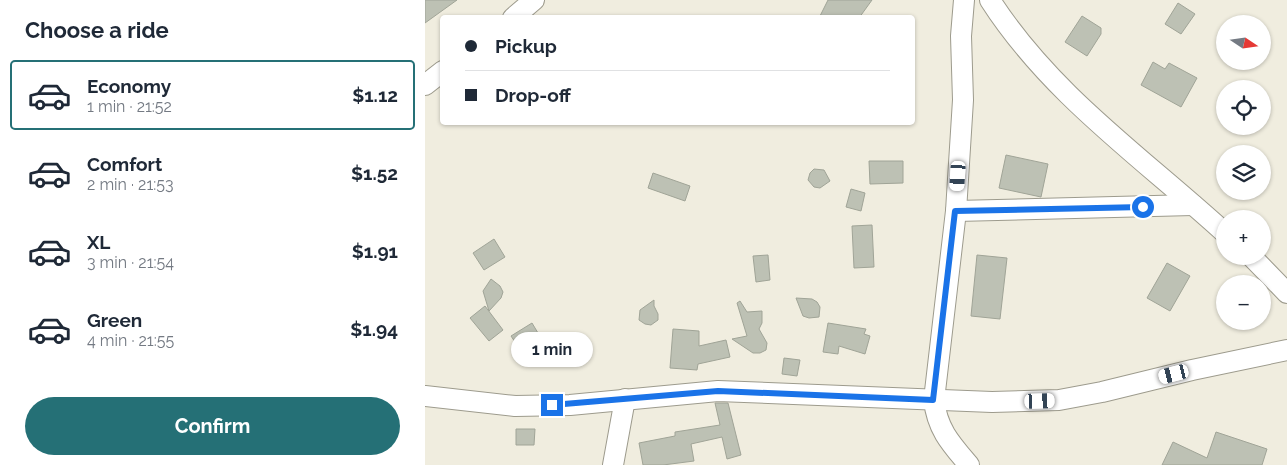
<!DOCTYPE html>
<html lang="en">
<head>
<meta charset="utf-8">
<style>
	:root { --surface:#fff; --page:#f6f6f7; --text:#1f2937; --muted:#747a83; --line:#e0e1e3; --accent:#257076 }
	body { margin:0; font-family:Raleway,sans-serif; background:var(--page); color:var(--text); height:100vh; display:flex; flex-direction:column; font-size:19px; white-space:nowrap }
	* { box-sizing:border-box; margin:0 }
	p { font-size:16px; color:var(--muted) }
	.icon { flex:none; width:28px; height:28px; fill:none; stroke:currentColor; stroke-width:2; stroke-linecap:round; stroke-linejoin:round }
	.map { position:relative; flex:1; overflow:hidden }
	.side { display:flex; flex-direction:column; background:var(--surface); width:425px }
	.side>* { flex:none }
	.banner { position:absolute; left:15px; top:15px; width:475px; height:110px; border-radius:5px; box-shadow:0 1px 4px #0004; display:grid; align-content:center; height:110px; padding:0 25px; background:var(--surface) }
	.needle { width:32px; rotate:103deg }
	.buttons { position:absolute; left:791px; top:15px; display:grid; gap:10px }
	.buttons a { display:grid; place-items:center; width:55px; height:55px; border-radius:50%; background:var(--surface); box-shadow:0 1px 4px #0004; font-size:25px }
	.end { position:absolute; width:22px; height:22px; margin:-11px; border:6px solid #1a73e8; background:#fff; box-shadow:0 0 0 2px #fff }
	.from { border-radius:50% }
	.bubble { position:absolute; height:35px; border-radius:18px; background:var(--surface); box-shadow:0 1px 4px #0004; font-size:16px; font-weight:700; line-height:35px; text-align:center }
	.car { position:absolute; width:15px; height:30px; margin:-15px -8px; border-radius:6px; box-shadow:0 0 4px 1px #0007; background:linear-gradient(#fff 24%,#345 0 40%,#fff 0 76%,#345 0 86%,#fff 0) }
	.banner b { display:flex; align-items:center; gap:18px; height:48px; font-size:19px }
	.banner b+b { border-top:1px solid var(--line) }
	.banner i { width:12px; height:12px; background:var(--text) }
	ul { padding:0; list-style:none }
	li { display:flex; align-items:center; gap:15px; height:70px; margin:0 10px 8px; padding:0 15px; border:2px solid transparent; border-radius:5px }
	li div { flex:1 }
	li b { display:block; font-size:19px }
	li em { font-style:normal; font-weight:700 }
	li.active { border-color:var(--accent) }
	li>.icon { width:45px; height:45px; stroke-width:1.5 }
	h2 { padding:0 25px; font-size:22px; line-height:60px }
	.button { display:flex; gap:10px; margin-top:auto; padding:10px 25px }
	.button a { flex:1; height:58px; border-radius:30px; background:var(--accent); color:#fff; font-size:20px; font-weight:700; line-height:58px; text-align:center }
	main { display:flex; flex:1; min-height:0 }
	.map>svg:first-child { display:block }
</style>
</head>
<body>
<main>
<section class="side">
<h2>Choose a ride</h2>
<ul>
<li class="active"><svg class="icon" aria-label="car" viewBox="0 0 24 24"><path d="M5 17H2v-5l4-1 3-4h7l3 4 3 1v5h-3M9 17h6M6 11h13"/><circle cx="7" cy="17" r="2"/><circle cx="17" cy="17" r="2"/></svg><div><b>Economy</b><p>1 min · 21:52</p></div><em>$1.12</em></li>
<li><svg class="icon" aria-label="car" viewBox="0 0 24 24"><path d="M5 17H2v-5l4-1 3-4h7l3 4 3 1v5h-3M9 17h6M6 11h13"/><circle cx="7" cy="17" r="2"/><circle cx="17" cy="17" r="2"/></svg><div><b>Comfort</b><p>2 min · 21:53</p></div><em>$1.52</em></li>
<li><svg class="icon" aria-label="car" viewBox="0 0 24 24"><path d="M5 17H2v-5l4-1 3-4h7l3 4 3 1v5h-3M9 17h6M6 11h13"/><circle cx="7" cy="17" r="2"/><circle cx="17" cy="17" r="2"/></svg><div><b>XL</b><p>3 min · 21:54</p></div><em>$1.91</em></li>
<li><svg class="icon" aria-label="car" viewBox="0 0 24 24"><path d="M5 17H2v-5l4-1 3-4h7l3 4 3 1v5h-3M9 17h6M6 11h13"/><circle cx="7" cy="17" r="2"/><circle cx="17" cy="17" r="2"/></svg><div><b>Green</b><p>4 min · 21:55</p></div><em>$1.94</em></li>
</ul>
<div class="button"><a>Confirm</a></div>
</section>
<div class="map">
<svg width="862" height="465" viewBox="0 0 862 465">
	<rect width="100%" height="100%" fill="#f0eddf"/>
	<!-- building -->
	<g fill="#bdc1b4" stroke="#a0a497">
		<polygon points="0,0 32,0 0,23"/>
		<polygon points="403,0 447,0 434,18 394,18"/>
		<polygon points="753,3 770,14 756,34 740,24"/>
		<polygon points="657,16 676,28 676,34 662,56 640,42"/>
		<polygon points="728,62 740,69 744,63 772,78 756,107 716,85"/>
		<polygon points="581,155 623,164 616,197 574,188"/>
		<polygon points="444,161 478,161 478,183 445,184"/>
		<polygon points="389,169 399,170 405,181 395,188 389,187 383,180 385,173"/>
		<polygon points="228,173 265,186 260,201 223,188"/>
		<polygon points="426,189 440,193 436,211 421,207"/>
		<polygon points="447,225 449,267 429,268 427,226"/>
		<polygon points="69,239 80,257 59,270 48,253"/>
		<polygon points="343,255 345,280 331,282 328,256"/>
		<polygon points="552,255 582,258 575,319 546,316"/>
		<polygon points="742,263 765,276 745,311 722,298"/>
		<polygon points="66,279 75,286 78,292 76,298 64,311 58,291"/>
		<polygon points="371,298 387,299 392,302 395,307 394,317 384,318 378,316"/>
		<polygon points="229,300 229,306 233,314 233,320 226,325 220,324 214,320 215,310"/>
		<polygon points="315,301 322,312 337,311 337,323 334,329 342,343 341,350 335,353 328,353 307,339 322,336 312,303"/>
		<polygon points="60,306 78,330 64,341 45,318"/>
		<polygon points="107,323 116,338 96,351 86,336"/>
		<polygon points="403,323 441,329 439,334 445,336 440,354 414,346 413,354 398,352"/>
		<polygon points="248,329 274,331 274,346 301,340 305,357 273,364 272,370 245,368"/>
		<polygon points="359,358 375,360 372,376 357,374"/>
		<polygon points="290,403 303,403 316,455 302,459 297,437 266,444 269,461 238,465 218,465 214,443 250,436 250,432 295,425"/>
		<polygon points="91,429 110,429 109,445 91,445"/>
		<polygon points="791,432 842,449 837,465 737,465 748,442 782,458"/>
	</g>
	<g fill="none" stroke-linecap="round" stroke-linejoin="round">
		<defs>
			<g id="street">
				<path d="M539 0 536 36 538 100 531 211 509 400C512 429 526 444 544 465"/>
				<path d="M565 0C626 95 718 158 800 233"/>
				<polyline points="88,18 109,0"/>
				<polyline points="0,85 18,71"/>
				<polyline points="531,211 768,205"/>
				<polyline points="826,256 862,293"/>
				<polyline points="0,396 90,406 145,405 293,391 567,402 634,400 677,392 767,370 862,350"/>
				<polyline points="188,465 200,399"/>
			</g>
		</defs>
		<!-- street casing -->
		<use href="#street" stroke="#9d9b8d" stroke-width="22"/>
		<!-- street -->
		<use href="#street" stroke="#fff" stroke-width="20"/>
	</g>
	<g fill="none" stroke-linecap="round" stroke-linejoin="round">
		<!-- route -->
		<polyline stroke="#1a73e8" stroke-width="6" points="127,405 293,391 508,400 530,211 718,207"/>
	</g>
</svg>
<div class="buttons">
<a><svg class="needle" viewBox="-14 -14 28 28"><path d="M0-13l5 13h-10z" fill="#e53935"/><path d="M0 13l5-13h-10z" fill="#747a83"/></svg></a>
<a><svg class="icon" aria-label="locate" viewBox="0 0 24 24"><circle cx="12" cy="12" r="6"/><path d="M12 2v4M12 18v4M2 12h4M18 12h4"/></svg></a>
<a><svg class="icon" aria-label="layers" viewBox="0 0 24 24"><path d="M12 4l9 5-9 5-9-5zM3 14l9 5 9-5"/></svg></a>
<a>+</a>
<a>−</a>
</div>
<i class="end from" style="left:718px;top:207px"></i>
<i class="end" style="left:127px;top:405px"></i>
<div class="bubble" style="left:86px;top:332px;width:82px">1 min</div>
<i class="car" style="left:533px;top:176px;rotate:184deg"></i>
<i class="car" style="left:749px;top:374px;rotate:256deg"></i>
<i class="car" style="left:615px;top:401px;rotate:88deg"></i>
<div class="banner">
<b><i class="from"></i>Pickup</b>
<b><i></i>Drop-off</b>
</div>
</div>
</main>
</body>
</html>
